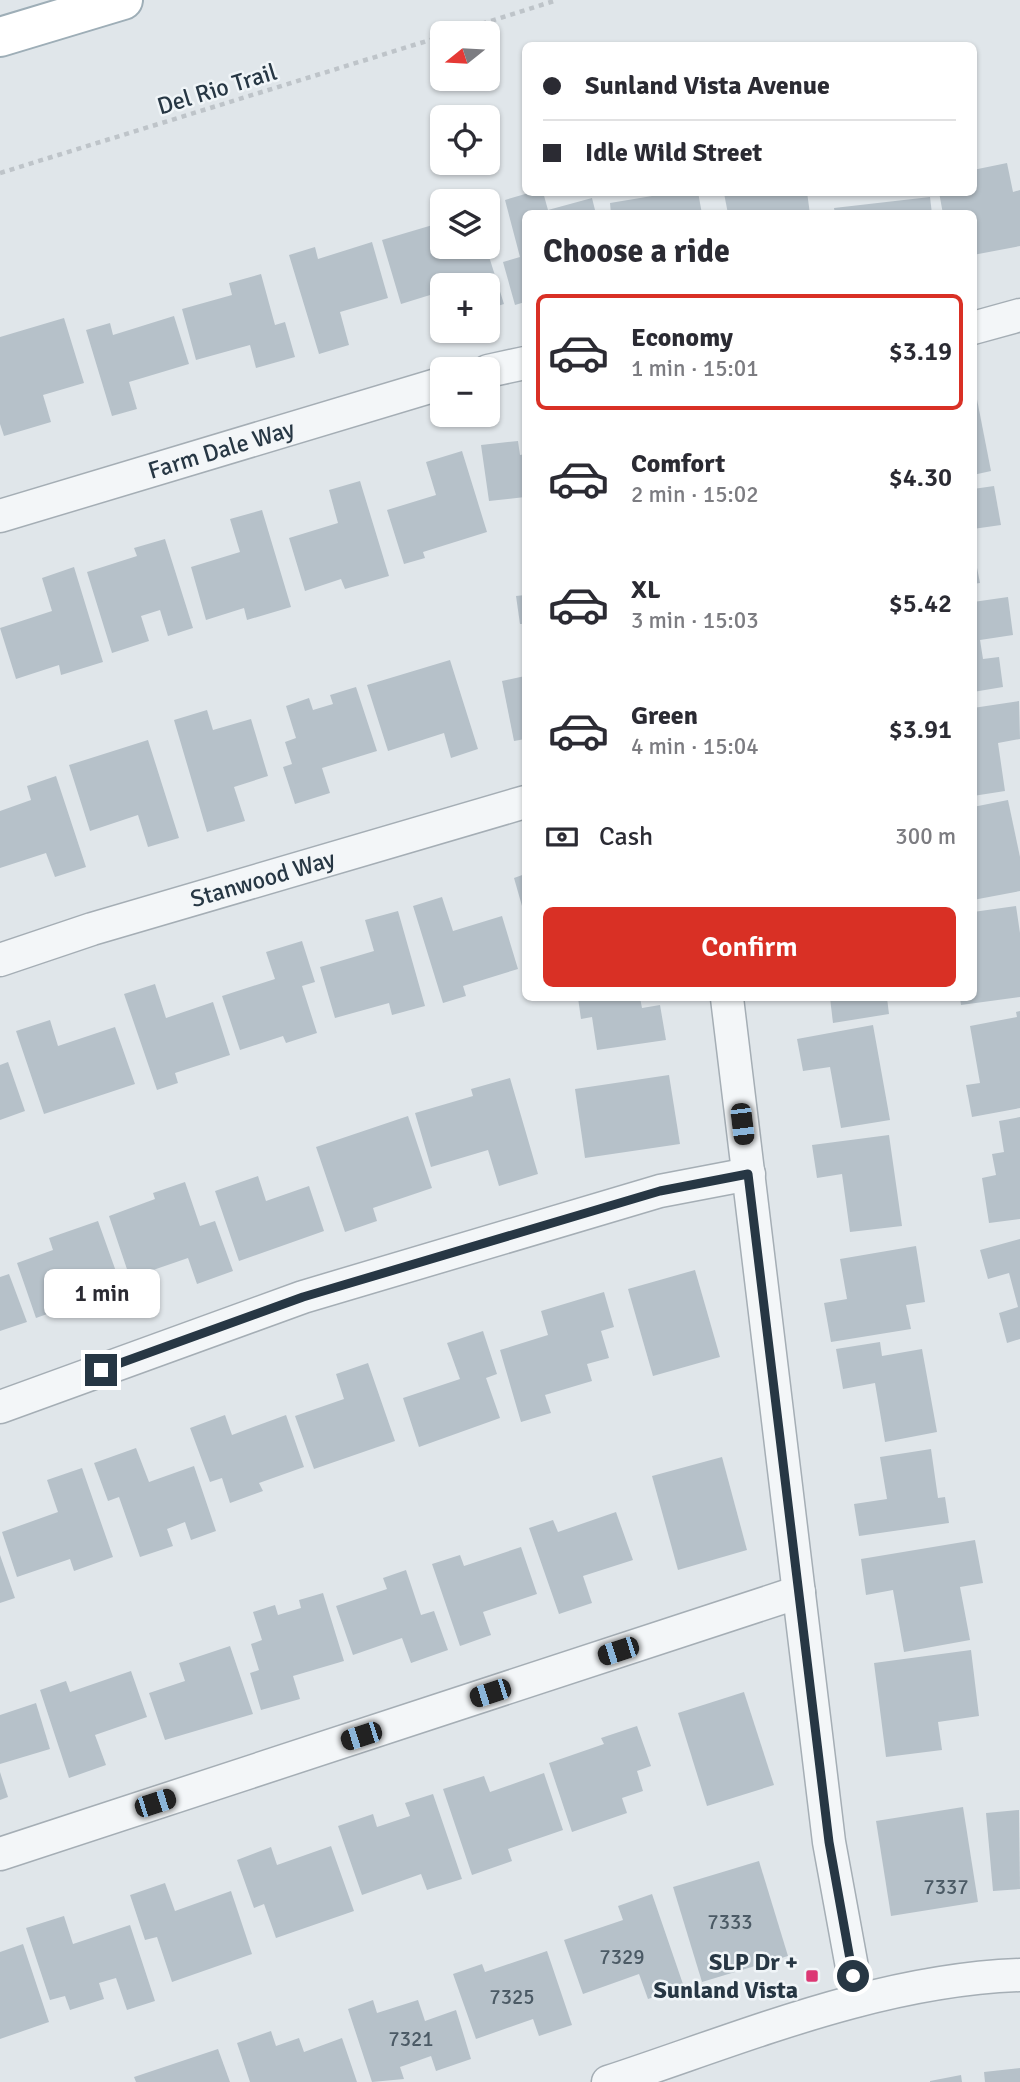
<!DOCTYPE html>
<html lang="en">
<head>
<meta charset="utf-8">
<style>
	:root { --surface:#fff; --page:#f2f2f3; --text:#2b2b33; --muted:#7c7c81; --line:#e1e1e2; --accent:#d93025 }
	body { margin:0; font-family:Signika,sans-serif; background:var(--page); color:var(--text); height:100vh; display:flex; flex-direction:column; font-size:26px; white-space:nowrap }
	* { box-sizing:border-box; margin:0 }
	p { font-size:23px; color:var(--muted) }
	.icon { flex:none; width:38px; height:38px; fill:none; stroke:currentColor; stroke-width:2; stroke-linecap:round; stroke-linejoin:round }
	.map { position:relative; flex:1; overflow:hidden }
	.panel { position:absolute; left:522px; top:210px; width:455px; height:791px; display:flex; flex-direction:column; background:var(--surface); border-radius:10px; box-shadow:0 2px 5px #0004 }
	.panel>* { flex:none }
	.top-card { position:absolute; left:522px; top:42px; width:455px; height:154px; border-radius:10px; box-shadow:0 2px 5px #0004; display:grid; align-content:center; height:154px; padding:0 21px; background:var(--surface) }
	.needle { width:46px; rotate:252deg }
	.controls { position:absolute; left:430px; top:21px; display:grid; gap:14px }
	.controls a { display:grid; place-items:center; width:70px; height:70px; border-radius:10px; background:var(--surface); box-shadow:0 2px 5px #0004; font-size:35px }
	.end { position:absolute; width:32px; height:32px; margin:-16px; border:9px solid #273744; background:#fff; box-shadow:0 0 0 4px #fff }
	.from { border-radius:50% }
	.bubble { position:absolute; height:49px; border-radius:10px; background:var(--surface); box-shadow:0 2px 5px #0004; font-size:23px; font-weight:600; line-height:49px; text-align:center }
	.car { position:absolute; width:21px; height:42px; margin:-21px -10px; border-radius:9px; box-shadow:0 0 5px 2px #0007; background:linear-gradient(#222 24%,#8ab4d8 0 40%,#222 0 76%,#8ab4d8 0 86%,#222 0) }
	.top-card b { display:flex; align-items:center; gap:24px; height:66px; font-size:26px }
	.top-card b+b { border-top:2px solid var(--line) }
	.top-card i { width:18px; height:18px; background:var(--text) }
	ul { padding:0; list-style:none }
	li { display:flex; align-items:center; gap:21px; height:116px; margin:0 14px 10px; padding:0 7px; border:4px solid transparent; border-radius:10px }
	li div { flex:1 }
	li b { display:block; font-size:26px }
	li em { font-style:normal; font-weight:600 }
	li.on { border-color:var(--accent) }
	li>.icon { width:63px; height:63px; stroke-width:1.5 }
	h2 { padding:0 21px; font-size:32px; line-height:84px }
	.pay { display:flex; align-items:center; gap:18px; height:77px; padding:0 21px; font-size:26px }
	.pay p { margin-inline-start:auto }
	.action { display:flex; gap:14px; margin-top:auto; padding:14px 21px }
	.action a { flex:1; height:80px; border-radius:10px; background:var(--accent); color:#fff; font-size:28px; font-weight:600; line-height:80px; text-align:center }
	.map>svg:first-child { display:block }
</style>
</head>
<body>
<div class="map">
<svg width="1020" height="2082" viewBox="0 0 1020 2082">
	<rect width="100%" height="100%" fill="#e0e6ea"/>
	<!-- building -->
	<g fill="#b6c1c9">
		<polygon points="1007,163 1013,192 1020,190 1020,246 973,255 973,214 943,214 939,192 973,192 973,170"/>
		<polygon points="532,192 543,192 548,210 592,198 596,214 525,214 525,302 515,305 503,262 520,257 505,200"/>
		<polygon points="652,192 698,192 702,214 611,214 610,203 652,196"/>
		<polygon points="730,192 807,192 810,214 728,214 724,193"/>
		<polygon points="930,197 932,214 835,214 834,208"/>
		<polygon points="443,218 443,247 486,247 504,304 488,309 488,285 443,285 443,291 401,304 382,240 436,224 435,220"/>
		<polygon points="372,242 388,298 340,312 349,345 319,354 289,255 315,247 318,259"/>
		<polygon points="261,274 275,325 285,322 295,357 256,368 250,345 196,360 182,309 232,295 229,283"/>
		<polygon points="174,316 189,364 129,382 137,409 112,416 86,330 110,323 113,335"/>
		<polygon points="64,318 84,383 43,395 51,422 4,436 0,424 0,337"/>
		<polygon points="974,384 991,471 973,475 973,385"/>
		<polygon points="518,441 520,455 525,454 525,497 489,501 481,445"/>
		<polygon points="462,451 487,532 423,552 425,558 404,564 387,510 436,495 426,462"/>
		<polygon points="360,481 389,576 345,589 341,579 305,591 289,538 338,523 329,490"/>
		<polygon points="994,486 1001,525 973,529 973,489"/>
		<polygon points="262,510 291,607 247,620 244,608 206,620 191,567 240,552 230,519"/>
		<polygon points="165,539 193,628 168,636 160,610 141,616 149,641 112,653 87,572 137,556 134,548"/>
		<polygon points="973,547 980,583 973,584"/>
		<polygon points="74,567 103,662 61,675 59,665 16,679 0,628 52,611 42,578"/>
		<polygon points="525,595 525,624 520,624 516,596"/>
		<polygon points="1008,597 1013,635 980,640 983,659 999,657 1003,687 973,692 973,602"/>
		<polygon points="450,660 478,749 451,758 444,733 388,751 367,685"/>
		<polygon points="525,676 525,739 514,741 502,681"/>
		<polygon points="356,687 377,751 322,768 330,793 295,804 283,767 292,764 285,742 296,738 286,706 309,698 313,710 333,704 330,695"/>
		<polygon points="1019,701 1020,739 998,743 1005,791 973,796 973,708"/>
		<polygon points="207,710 213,730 251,719 268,776 234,787 245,821 207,832 174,720"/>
		<polygon points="148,740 179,838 148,847 138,815 90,831 69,765"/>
		<polygon points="56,776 86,867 55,877 46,853 0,868 0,811 31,800 27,786"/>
		<polygon points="1008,800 1020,857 1020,891 973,900 973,807"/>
		<polygon points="525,874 525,913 524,913 514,878"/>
		<polygon points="442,897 453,931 502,916 518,969 463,986 466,996 443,1003 413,906"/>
		<polygon points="1016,906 1020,933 1020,997 961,1005 960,998 973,998 973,912"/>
		<polygon points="398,911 425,1006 392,1015 389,1003 335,1018 320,967 374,951 365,920"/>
		<polygon points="302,941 315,982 302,986 317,1033 286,1043 283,1036 240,1050 222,996 275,979 266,952"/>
		<polygon points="155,984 166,1018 213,1002 230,1055 175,1073 178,1083 157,1090 124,994"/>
		<polygon points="578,998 640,998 642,1008 660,1005 666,1040 597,1050 592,1017 581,1019"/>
		<polygon points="830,998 887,998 889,1014 833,1023"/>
		<polygon points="1020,1011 1020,1108 972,1117 966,1085 980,1083 970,1026 1017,1017 1016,1012"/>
		<polygon points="50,1020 58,1046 115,1027 135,1084 44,1114 16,1031"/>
		<polygon points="873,1025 890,1120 841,1128 830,1067 803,1071 797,1039"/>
		<polygon points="8,1062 25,1111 0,1120 0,1065"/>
		<polygon points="669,1075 680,1144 585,1158 575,1089"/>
		<polygon points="510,1078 538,1174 499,1186 488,1150 431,1167 415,1113 473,1096 471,1089"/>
		<polygon points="408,1116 432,1188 373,1208 377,1221 345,1232 316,1147"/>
		<polygon points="1020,1117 1020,1219 989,1223 982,1178 996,1175 992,1154 1004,1152 999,1121"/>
		<polygon points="889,1135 902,1226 850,1232 842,1174 817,1178 812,1145"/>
		<polygon points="258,1176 266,1201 309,1186 324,1231 239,1261 215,1191"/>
		<polygon points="185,1182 200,1226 215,1221 233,1271 197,1284 188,1258 130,1278 109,1216 155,1199 153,1193"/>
		<polygon points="98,1221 129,1308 99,1318 92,1298 36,1318 17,1263 53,1250 49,1238"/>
		<polygon points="1020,1239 1020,1339 1007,1343 999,1313 1018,1307 1009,1273 988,1279 980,1250"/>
		<polygon points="916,1246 925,1302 906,1305 911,1329 831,1342 824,1303 847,1299 840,1259"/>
		<polygon points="695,1270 720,1357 653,1376 628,1289"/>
		<polygon points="9,1274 27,1322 0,1331 0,1277"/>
		<polygon points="604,1292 614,1327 601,1331 609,1358 587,1364 592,1381 545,1395 551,1413 521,1422 500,1350 548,1335 541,1311"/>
		<polygon points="483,1331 497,1374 486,1378 500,1418 419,1447 403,1398 460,1379 447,1343"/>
		<polygon points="880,1342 882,1356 922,1349 937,1432 885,1442 875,1383 843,1389 836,1349"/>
		<polygon points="368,1363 395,1441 314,1469 295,1416 344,1399 336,1374"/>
		<polygon points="225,1415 232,1435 286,1415 304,1467 259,1483 263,1491 230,1503 222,1478 210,1482 190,1428"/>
		<polygon points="136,1448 149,1482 194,1466 216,1531 191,1540 185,1522 167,1529 173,1546 140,1557 119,1497 108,1501 94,1463"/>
		<polygon points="931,1449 938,1498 945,1497 949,1523 859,1536 854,1504 887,1499 880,1457"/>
		<polygon points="722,1457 747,1550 678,1570 652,1476"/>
		<polygon points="82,1468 113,1557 74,1571 70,1559 17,1577 2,1532 58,1512 47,1480"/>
		<polygon points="616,1512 633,1560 583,1576 592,1603 559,1614 529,1528 553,1520 558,1532"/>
		<polygon points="975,1540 983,1583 960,1587 970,1640 904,1652 893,1590 866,1595 861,1559"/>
		<polygon points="521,1547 537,1594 483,1612 491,1635 460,1646 432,1564 460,1555 464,1566"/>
		<polygon points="0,1555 15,1598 0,1603"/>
		<polygon points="406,1570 421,1615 434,1611 448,1650 411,1663 402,1638 353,1655 336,1606 387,1589 383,1578"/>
		<polygon points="323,1593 344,1661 293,1676 300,1699 261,1710 250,1673 259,1670 251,1644 262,1640 253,1612 275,1605 278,1615 301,1608 299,1600"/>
		<polygon points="230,1646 253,1714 165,1740 149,1693 185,1681 179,1663"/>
		<polygon points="971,1650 979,1716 938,1722 942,1750 886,1757 874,1663"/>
		<polygon points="131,1671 147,1717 95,1735 106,1765 69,1778 40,1690 66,1681 70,1692"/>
		<polygon points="744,1692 774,1785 707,1806 678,1713"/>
		<polygon points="36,1703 50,1749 0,1764 0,1715"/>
		<polygon points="637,1726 651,1766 637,1771 643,1791 622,1798 627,1813 572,1832 549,1763 604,1744 601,1738"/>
		<polygon points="0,1772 8,1797 0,1800"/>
		<polygon points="544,1773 563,1830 508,1849 512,1861 472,1875 443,1789 484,1776 490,1792"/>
		<polygon points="433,1794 462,1879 427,1890 421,1874 362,1895 338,1826 373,1814 377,1827 410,1816 405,1803"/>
		<polygon points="963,1807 978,1902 891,1916 876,1821"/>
		<polygon points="1019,1810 1020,1889 993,1891 986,1813"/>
		<polygon points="331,1846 354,1911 276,1938 264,1904 254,1908 237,1860 271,1847 277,1865"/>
		<polygon points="759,1861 788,1956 702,1982 673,1887"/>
		<polygon points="165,1883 175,1911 231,1891 252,1954 172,1982 157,1937 145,1940 130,1895"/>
		<polygon points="652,1894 684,1987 648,1999 639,1974 583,1994 564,1940 623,1920 618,1906"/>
		<polygon points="64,1916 73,1944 130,1925 155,2001 127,2010 116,1978 99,1983 104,1999 70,2010 65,1996 50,2000 26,1928"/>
		<polygon points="23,1944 49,2022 0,2039 0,1952"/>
		<polygon points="547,1951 572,2025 539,2036 533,2019 476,2039 453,1974 482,1964 485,1972"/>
		<polygon points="373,2000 377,2013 418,2000 425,2021 456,2010 471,2059 436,2071 431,2056 400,2067 404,2079 372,2082 348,2009"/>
		<polygon points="271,2031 276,2046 299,2038 304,2052 342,2038 357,2082 250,2082 237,2043"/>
		<polygon points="218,2049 230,2082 136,2082 134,2077"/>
		<polygon points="1020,2068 1020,2082 985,2082 984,2072"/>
		<polygon points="961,2075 962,2082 930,2082 930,2081"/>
	</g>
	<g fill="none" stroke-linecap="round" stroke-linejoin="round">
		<defs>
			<g id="minor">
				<polyline points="973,328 1020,315"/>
				<polyline points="488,371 525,363"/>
				<path id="s1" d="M0 516 443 383"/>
				<path id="s2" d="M0 960 92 929 525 802"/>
				<polyline points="727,998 829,1842 858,2000"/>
				<polyline points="0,1407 303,1297 660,1191 749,1174"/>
				<polyline points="0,1854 799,1592"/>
				<path d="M608 2082C742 2038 877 1980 1020 1975"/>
			</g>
			<polyline id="major" points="0,37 123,0"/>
		</defs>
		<!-- minor casing -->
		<use href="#minor" stroke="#a5aeb5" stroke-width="35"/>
		<!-- major casing -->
		<use href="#major" stroke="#9eaeb7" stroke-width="42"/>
		<!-- path -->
		<g stroke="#bec4c9" stroke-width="4.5" stroke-dasharray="5 5" stroke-linecap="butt">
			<polyline points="453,33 557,0"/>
			<polyline points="0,173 443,36"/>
		</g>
		<!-- minor -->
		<use href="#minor" stroke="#f3f6f8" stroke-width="32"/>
		<!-- major -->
		<use href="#major" stroke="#fff" stroke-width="38"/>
	</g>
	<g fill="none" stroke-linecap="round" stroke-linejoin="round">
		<!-- route -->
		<polyline stroke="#273744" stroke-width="9" points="101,1370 303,1297 660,1191 748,1174 829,1842 853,1976"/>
	</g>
	<!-- markers -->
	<rect fill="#dc3874" stroke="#f0f5f8" stroke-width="2.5" x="805" y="1969" width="14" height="14" rx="3.5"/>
	<g text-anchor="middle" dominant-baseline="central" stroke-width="5" stroke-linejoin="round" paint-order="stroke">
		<!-- number labels -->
		<g font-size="21" fill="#4b5a65">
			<text x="946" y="1887">7337</text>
			<text x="730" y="1922">7333</text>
			<text x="622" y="1957">7329</text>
			<text x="512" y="1997">7325</text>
			<text x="411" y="2039">7321</text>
		</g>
		<!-- street labels -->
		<g font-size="24" fill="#273744" stroke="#f0f5f8">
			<text transform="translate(217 89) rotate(-17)">Del Rio Trail</text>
			<text stroke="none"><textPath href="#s1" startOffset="231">Farm Dale Way</textPath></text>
			<text stroke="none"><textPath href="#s2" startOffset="275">Stanwood Way</textPath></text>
		</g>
		<!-- poi labels -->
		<g font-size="24" font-weight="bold" fill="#273744" stroke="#f0f5f8" text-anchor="end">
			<text x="798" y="1962">SLP Dr +<tspan x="798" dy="28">Sunland Vista</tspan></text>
		</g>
	</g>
</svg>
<div class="controls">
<a><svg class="needle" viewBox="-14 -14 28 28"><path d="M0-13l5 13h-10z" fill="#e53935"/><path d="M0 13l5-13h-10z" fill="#7c7c81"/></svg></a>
<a><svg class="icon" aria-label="locate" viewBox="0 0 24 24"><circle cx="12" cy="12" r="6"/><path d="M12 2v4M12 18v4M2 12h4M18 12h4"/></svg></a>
<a><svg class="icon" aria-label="layers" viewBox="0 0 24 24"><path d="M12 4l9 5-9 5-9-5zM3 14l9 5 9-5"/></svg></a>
<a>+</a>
<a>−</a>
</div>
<i class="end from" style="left:853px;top:1976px"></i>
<i class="end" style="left:101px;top:1370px"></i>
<div class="bubble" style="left:44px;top:1269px;width:116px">1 min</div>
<i class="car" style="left:742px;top:1124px;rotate:173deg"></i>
<i class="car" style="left:618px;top:1651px;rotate:252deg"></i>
<i class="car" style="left:490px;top:1693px;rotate:252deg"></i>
<i class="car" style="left:361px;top:1736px;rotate:252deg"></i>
<i class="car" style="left:155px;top:1803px;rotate:72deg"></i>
<div class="top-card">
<b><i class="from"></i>Sunland Vista Avenue</b>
<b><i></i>Idle Wild Street</b>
</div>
<section class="panel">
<h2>Choose a ride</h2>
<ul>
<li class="on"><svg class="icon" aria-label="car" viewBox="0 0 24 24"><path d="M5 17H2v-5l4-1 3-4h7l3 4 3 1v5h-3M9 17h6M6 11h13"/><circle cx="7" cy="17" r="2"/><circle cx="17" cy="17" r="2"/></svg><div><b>Economy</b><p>1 min · 15:01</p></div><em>$3.19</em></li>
<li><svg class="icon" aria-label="car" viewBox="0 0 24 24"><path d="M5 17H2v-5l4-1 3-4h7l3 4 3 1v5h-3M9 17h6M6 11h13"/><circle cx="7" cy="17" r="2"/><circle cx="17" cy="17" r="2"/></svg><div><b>Comfort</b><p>2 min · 15:02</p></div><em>$4.30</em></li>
<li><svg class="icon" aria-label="car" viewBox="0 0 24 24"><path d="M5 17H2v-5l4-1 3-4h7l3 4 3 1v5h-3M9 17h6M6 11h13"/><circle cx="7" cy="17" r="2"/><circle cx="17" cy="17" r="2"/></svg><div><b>XL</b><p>3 min · 15:03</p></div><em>$5.42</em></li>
<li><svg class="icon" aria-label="car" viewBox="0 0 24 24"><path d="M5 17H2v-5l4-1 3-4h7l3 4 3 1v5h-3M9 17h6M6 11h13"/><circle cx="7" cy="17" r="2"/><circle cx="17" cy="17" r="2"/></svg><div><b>Green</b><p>4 min · 15:04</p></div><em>$3.91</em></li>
</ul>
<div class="pay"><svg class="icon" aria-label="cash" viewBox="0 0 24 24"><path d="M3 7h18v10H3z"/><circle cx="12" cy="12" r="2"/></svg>Cash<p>300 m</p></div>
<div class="action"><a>Confirm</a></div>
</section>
</div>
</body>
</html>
